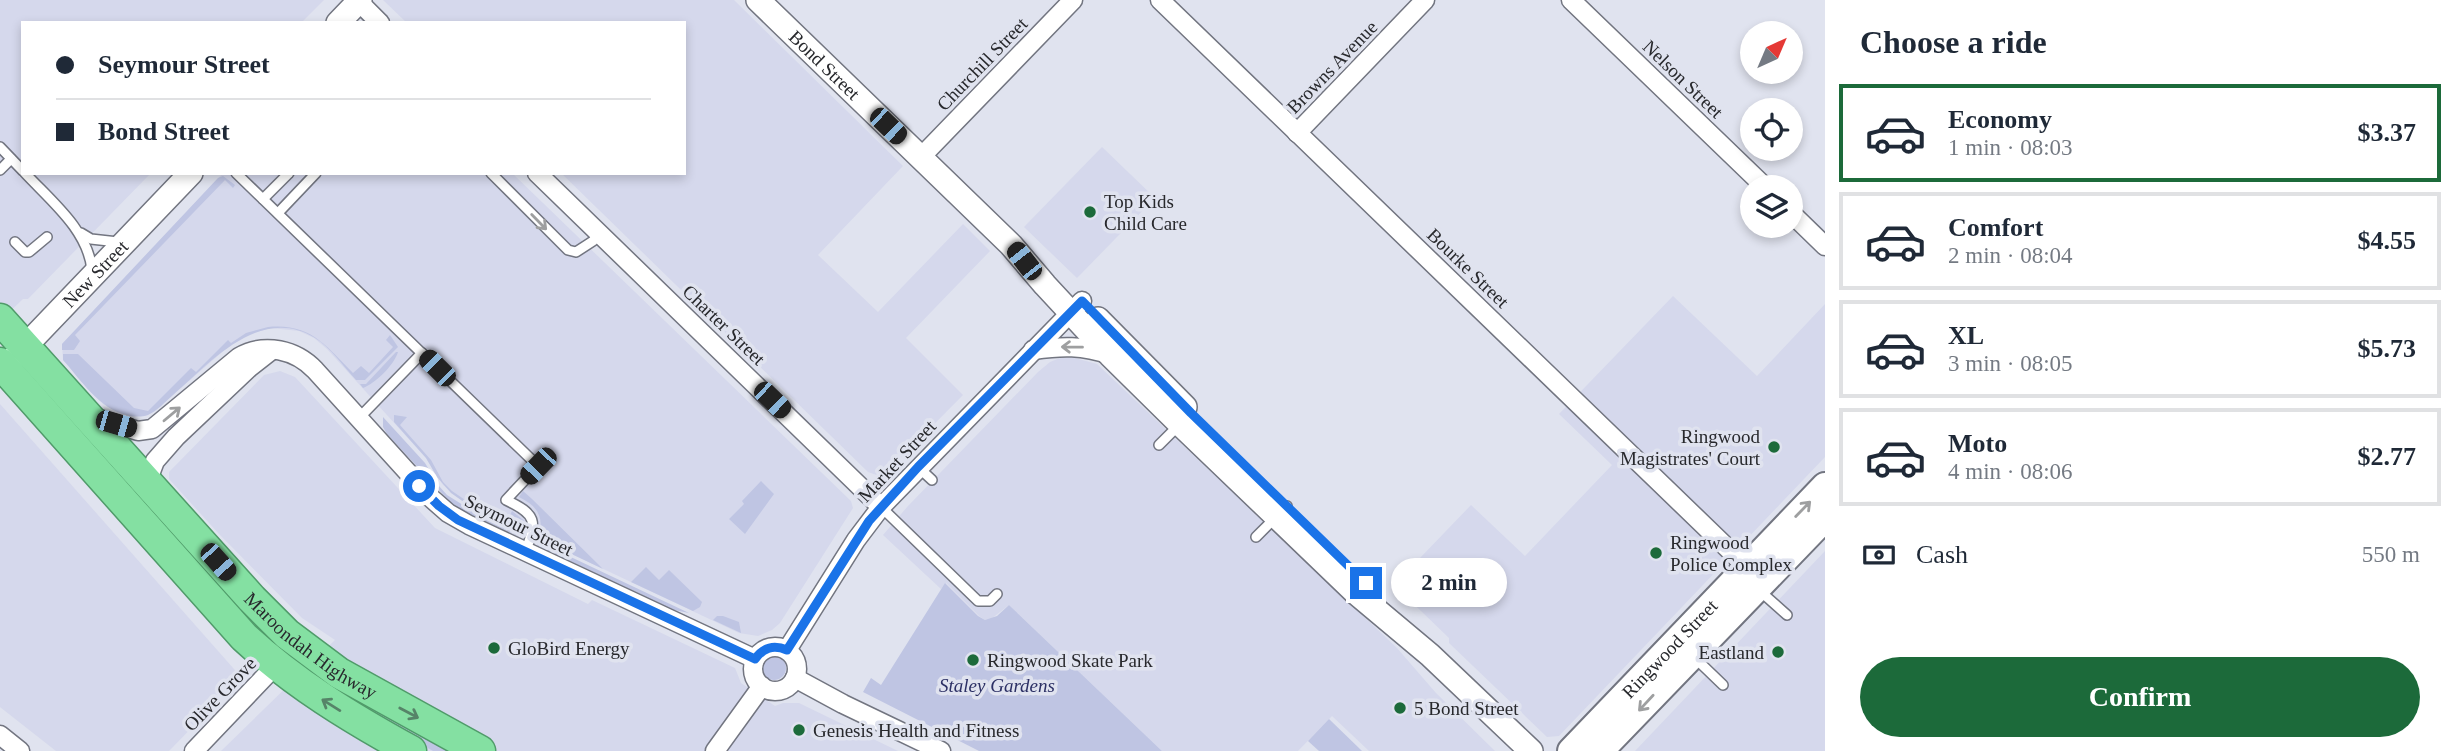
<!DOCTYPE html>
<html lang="en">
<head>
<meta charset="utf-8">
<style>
	:root { --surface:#fff; --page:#f2f2f3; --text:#1f2937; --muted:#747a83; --line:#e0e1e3; --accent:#1c6a3a }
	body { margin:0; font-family:Georgia,serif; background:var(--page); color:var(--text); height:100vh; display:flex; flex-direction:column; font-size:26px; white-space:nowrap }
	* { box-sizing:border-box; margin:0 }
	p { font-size:23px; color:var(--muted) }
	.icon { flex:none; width:38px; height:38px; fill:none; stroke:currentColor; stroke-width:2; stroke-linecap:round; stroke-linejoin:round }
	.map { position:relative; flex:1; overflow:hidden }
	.details { display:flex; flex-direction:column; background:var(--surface); width:630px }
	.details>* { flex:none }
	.hud { position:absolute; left:21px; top:21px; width:665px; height:154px; border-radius:0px; box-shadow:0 4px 10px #0003; display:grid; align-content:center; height:154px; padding:0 35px; background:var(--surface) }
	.needle { width:46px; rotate:44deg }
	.buttons { position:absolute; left:1740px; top:21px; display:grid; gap:14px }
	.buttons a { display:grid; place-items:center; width:63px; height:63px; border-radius:50%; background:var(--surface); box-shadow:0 4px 10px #0003; font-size:35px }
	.end { position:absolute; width:32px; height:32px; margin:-16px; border:9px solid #1a73e8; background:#fff; box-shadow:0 0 0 4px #fff }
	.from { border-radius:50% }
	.bubble { position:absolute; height:49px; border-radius:24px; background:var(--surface); box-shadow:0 4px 10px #0003; font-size:23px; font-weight:700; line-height:49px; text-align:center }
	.car { position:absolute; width:21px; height:42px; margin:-21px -10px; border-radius:9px; box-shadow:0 0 5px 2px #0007; background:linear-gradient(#222 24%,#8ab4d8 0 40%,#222 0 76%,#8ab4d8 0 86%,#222 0) }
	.hud b { display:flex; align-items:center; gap:24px; height:66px; font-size:26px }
	.hud b+b { border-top:2px solid var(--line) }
	.hud i { width:18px; height:18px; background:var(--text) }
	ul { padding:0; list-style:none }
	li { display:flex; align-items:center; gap:21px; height:98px; margin:0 14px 10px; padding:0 21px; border:4px solid var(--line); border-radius:0px }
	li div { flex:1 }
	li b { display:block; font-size:26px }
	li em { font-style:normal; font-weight:700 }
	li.current { border-color:var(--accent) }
	li>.icon { width:63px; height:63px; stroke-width:1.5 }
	h2 { padding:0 35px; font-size:32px; line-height:84px }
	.pay { display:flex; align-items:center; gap:18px; height:77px; padding:0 35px; font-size:26px }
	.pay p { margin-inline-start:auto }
	.action { display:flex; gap:14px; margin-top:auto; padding:14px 35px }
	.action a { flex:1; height:80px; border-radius:42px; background:var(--accent); color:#fff; font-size:28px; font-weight:700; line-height:80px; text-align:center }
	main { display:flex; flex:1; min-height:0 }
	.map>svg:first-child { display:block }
</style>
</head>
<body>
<main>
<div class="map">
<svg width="1825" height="751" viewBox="0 0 1825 751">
	<rect width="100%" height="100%" fill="#e0e3ef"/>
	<!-- built -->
	<g fill="#d5d8ec">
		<polygon points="0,0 324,0 301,23 23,23 23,173 151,173 28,299 23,299 0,321"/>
		<polygon points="383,0 734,0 903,166 818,255 878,312 963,224 990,251 906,338 963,395 882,477 868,472 561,173 684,173 684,23 407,23"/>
		<polygon points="1102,147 1155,198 1077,278 1024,227"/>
		<polygon points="223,173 512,173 851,501 853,508 780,623 772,630 758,636 739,633 468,505 443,485 426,458 327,349 314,338 299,331 271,328 249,334 228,347 158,408 144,416 127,415 103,404 63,360 62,344"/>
		<polygon points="1673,296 1757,376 1825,304 1825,457 1559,736 1547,737 1449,643 1449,638 1394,585 1471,505 1525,556 1612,465 1559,414"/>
		<polygon points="1071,357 1097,364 1397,648 1436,693 1495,751 1369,751 1332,716 1298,751 1162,751 1009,605 991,619 985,620 979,616 946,583 941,589 883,535 908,506 1038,372 1050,362 1060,358"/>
		<polygon points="280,371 295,377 435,528 588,604 592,600 735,668 741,683 775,706 783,703 799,703 898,751 221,751 335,640 302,618 219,534 169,479 169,472 264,375"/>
		<polygon points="0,404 241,677 169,751 56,751 0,707"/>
		<polygon points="1825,551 1825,751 1635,751"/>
	</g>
	<!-- green -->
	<g fill="#bfc5e3">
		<polygon points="223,176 235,185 233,188 225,180 75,335 80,341 74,350 62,350 62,344 218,178"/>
		<path d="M268 327C311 323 326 346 353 373L361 366 369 373 393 347 386 340 390 335 398 347 365 380H356C343 366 331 348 315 338 260 304 210 363 173 395 165 402 157 411 148 415 142 417 133 417 127 415 99 409 81 380 63 360V354H78L134 408 148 411 191 368 196 372 228 340 231 343 246 333Z"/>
		<path d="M396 352H398C394 365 376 383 363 388L360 384H366Z"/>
		<polygon points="394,415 407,417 400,425 431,460 443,482 452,491 474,506 507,521 512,511 527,523 524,531 468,505 451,493 437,477 426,458 394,422"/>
		<polygon points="383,417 425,463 439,486 447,495 479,515 522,535 518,536 463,511 451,503 387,434 383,427"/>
		<polygon points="761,481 774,494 745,534 729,519 744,504 742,501"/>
		<path d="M523 491 532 499 603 569 538 538C545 518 538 506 519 497Z"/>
		<polygon points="537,541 689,613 674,610 538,546"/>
		<polygon points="200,559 451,751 433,751 331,693 272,648 195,560"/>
		<polygon points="646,567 659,580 669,570 702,602 700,607 693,611 631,582"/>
		<polygon points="945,583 978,616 985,620 997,616 1009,605 1162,751 979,751 863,692 871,678 881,685"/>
		<polygon points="717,616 723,616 739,622 741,633 713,620"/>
		<circle cx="774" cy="668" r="12"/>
		<polygon points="1329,719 1362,751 1319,751 1308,741"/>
	</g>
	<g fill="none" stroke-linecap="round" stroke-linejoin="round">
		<defs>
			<g id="service">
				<polyline points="0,147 23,171"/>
				<polyline points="0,170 11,159"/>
				<path d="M25 173C51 201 88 230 92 270"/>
				<path d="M236 173 538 466 506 500C536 514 538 521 525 552"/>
				<polyline points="491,173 568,250 576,252 593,241 599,233"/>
				<polyline points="263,199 289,173"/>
				<polyline points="278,213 316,173"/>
				<polyline points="81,233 91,239 118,242"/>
				<polyline points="15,242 25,252 29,252 47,237"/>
				<polyline points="359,418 422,353"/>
				<polyline points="1159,445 1180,424"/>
				<polyline points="918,467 932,480"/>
				<polyline points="881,507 978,601 990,601 997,594"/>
				<polyline points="1256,537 1287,506"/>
				<polyline points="1760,591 1787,615"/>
				<polyline points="1695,658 1723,685"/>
			</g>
			<g id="minor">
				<polyline points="1160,0 1747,567"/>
				<polyline points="1571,0 1765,187"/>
				<polyline points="359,2 380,23"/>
				<polyline points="1297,133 1425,0"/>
				<polyline points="921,157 1073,0"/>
				<polyline points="537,173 881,507"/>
				<polyline points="1790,212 1825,246"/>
				<path d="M1033 350C1061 346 1083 345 1110 355"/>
				<path d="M93 417 138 431 152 429 239 357C265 342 296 350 315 370L431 498 448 513 469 525 755 659"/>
				<polyline points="147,482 155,461 176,437 249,368 272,350"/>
				<circle cx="775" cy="669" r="22"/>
				<polyline points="787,650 856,540 881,507 1082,301"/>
				<polyline points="795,678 843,704 941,751"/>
				<polyline points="0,735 20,751"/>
				<polyline points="194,751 275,666"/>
				<polyline points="715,751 762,686"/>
			</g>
			<g id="tertiary">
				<path id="s1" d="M758 0 1011 245 1045 285 1110 355 1180 424 1356 593 1430 655 1531 751"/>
				<polyline points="338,23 360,0"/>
				<polyline points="1098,319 1185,407"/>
				<path id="s2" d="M14 358 191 173"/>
			</g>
			<g id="secondary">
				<path id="s3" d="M1571 751 1825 486"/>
				<polyline points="1600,751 1825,518"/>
			</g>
			<g id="trunk">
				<path id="s4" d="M0 319 252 599 287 634 339 673 480 751"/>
				<path d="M0 363 244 637C295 684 351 718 411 751"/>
			</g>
		</defs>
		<!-- service casing -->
		<use href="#service" stroke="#727580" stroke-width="12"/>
		<!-- minor casing -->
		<use href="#minor" stroke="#727580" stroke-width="21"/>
		<!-- tertiary casing -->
		<use href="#tertiary" stroke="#727580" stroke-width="26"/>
		<!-- secondary casing -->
		<use href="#secondary" stroke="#727580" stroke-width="30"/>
		<!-- trunk casing -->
		<use href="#trunk" stroke="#509b6a" stroke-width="33"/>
		<!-- service -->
		<use href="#service" stroke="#fff" stroke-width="9"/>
		<!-- minor -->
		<use href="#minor" stroke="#fff" stroke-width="18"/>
		<!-- tertiary -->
		<use href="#tertiary" stroke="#fff" stroke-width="23"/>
		<!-- secondary -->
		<use href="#secondary" stroke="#fff" stroke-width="26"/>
		<!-- trunk -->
		<use href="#trunk" stroke="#84e0a2" stroke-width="30"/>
	</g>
	<!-- one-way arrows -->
	<defs><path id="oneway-shaft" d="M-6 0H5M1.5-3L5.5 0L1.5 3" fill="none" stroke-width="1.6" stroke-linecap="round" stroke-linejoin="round" transform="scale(1.75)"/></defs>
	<g stroke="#9e9fa0">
		<use href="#oneway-shaft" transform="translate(539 222) rotate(46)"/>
		<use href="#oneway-shaft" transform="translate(1072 347) rotate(-179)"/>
		<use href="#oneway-shaft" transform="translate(172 414) rotate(-40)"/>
		<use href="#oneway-shaft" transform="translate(1803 509) rotate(-46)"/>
		<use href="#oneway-shaft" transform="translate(1646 703) rotate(133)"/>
	</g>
	<g stroke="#568468">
		<use href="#oneway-shaft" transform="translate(331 705) rotate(-148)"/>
		<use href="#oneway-shaft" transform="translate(409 713) rotate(28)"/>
	</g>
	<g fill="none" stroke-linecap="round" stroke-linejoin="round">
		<!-- route -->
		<path stroke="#1a73e8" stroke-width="9" d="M419 486 439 506 458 520 755 659C763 648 773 644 787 650L869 521 918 467 1082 301 1191 413 1366 583"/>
	</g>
	<!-- markers -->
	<g fill="#1c6a3a" stroke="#e0e3ef" stroke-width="2.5">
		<circle cx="1090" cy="212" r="7"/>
		<circle cx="1774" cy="447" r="7"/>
		<circle cx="1656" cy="553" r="7"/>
		<circle cx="494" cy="648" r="7"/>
		<circle cx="1778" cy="652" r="7"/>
		<circle cx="973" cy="660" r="7"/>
		<circle cx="1400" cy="708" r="7"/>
		<circle cx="799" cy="730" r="7"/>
	</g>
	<g text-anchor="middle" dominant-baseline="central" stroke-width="7" stroke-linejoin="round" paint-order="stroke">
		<!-- street labels -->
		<g font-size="19" fill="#28292d" stroke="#e0e3ef">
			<text stroke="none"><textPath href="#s1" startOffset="93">Bond Street</textPath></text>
			<text transform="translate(982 64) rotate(-46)">Churchill Street</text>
			<text transform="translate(1332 67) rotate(-46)">Browns Avenue</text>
			<text transform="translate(1683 79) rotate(44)">Nelson Street</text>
			<text transform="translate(1468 268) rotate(44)">Bourke Street</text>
			<text stroke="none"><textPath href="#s2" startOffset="117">New Street</textPath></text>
			<text transform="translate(724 325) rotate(44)">Charter Street</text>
			<text transform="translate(897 461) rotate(-47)">Market Street</text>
			<text transform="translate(519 525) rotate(26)">Seymour Street</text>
			<text stroke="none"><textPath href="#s4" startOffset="452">Maroondah Highway</textPath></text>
			<text stroke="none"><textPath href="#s3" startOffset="142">Ringwood Street</textPath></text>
			<text transform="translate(220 694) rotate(-46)">Olive Grove</text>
		</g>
		<!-- poi labels -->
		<g font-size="19" fill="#28292d" stroke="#e0e3ef" text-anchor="start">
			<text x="1104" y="201">Top Kids<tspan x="1104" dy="22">Child Care</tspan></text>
			<text x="1760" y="436" text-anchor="end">Ringwood<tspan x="1760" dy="22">Magistrates' Court</tspan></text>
			<text x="1670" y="542">Ringwood<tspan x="1670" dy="22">Police Complex</tspan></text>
			<text x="508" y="648">GloBird Energy</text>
			<text x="1764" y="652" text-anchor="end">Eastland</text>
			<text x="987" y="660">Ringwood Skate Park</text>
			<text x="1414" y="708">5 Bond Street</text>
			<text x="813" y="730">Genesis Health and Fitness</text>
		</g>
		<!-- park labels -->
		<g font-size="19" font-style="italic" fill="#2c3065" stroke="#e0e3ef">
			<text x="997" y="685">Staley Gardens</text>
		</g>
	</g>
</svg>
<div class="buttons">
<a><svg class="needle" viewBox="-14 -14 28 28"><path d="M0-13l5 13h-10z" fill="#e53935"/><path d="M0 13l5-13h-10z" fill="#747a83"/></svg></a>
<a><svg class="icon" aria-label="locate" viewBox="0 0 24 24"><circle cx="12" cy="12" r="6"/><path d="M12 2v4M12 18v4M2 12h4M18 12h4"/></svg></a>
<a><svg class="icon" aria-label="layers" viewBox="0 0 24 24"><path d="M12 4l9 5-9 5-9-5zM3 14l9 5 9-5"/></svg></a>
</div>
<i class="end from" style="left:419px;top:486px"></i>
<i class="end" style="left:1366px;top:583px"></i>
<div class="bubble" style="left:1391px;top:558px;width:116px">2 min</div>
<i class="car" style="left:888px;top:126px;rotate:134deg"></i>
<i class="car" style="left:1024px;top:261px;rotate:322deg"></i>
<i class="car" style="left:437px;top:368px;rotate:315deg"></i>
<i class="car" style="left:772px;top:400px;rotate:134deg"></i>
<i class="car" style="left:116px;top:424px;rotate:106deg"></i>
<i class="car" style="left:538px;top:466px;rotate:224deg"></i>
<i class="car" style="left:218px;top:562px;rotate:138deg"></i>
<div class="hud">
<b><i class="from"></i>Seymour Street</b>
<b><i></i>Bond Street</b>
</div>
</div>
<section class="details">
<h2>Choose a ride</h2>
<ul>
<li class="current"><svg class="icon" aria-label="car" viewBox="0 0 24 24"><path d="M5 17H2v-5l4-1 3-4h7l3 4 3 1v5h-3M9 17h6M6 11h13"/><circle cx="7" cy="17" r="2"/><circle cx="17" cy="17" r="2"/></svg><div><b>Economy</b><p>1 min · 08:03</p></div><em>$3.37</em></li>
<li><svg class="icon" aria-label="car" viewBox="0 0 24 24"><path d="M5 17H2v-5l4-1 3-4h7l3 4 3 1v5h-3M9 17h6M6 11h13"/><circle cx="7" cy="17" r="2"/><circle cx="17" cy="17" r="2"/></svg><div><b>Comfort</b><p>2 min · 08:04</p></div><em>$4.55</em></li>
<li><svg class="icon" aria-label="car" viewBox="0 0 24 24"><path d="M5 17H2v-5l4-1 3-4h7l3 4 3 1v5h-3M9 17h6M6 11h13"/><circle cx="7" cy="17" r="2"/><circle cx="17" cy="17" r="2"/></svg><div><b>XL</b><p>3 min · 08:05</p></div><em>$5.73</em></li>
<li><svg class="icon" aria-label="car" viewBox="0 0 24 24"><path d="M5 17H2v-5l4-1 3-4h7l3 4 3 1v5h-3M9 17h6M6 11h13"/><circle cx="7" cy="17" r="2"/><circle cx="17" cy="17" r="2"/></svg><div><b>Moto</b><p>4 min · 08:06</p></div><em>$2.77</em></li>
</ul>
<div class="pay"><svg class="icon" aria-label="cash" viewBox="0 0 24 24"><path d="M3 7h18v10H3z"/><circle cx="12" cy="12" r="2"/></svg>Cash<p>550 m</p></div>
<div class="action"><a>Confirm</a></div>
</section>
</main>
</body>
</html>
